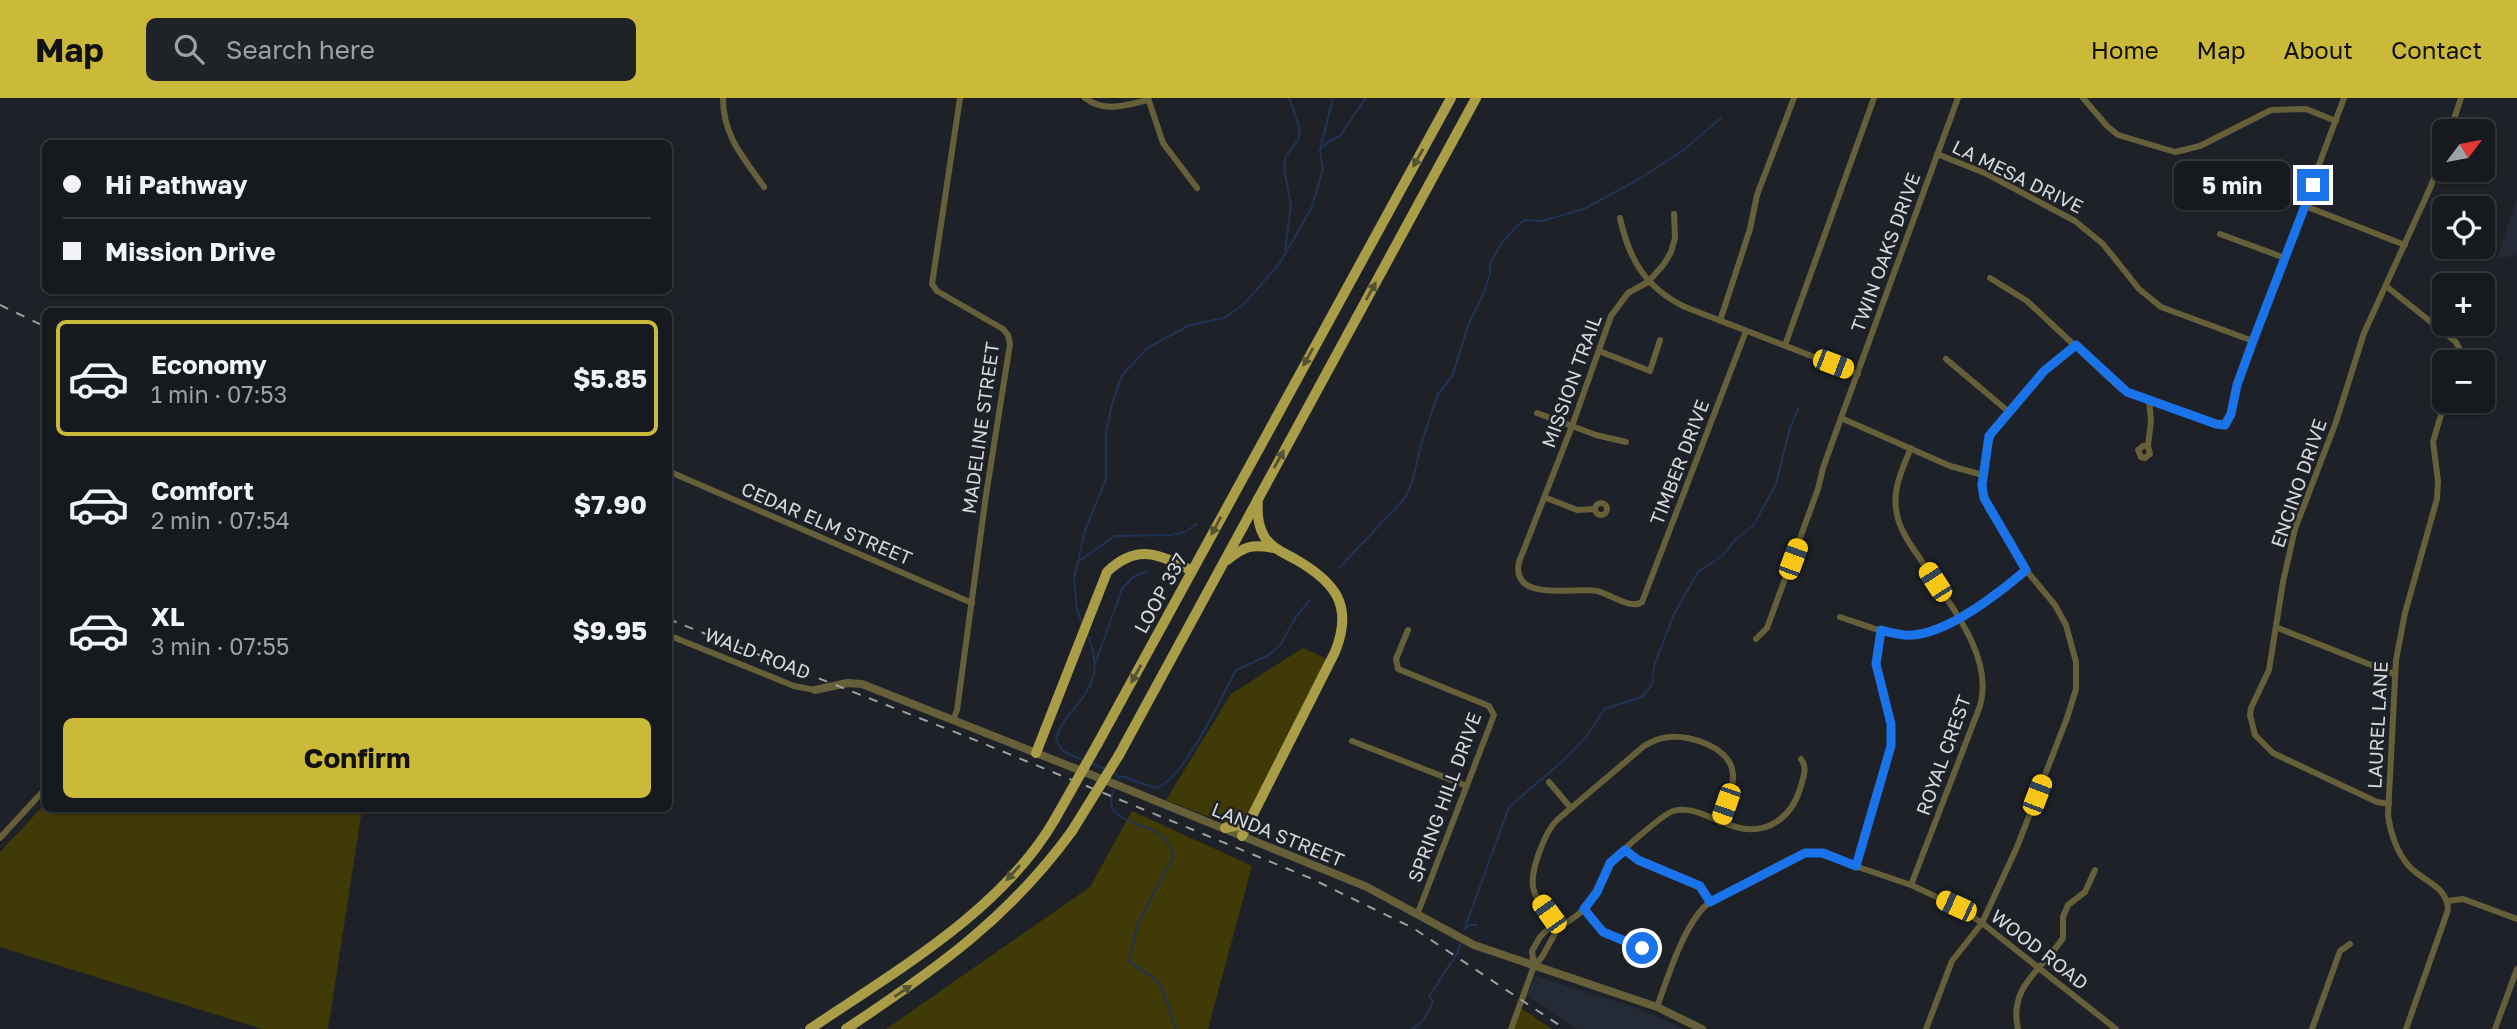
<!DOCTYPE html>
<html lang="en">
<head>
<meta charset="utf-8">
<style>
	:root { --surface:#161a1e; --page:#1f2327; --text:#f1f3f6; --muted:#9ea1a4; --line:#35383c; --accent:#cbb939 }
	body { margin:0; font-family:"Golos Text",sans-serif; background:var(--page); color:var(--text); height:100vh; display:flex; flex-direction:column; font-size:26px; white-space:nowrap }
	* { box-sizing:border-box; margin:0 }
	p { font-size:23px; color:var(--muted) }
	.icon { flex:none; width:38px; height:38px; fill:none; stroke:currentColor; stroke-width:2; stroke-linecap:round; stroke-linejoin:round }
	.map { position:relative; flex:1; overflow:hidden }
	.drawer { position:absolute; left:42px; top:210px; width:630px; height:504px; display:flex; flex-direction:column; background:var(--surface); border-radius:10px; box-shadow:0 2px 5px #0004,0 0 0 2px var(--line) }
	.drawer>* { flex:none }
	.hud { position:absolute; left:42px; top:42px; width:630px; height:154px; border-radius:10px; box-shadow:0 2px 5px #0004,0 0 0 2px var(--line); display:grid; align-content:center; height:154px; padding:0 21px; background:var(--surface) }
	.needle { width:46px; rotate:58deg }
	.buttons { position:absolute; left:2432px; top:21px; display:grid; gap:14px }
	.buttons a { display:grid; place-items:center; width:63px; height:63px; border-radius:10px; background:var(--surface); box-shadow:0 2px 5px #0004,0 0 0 2px var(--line); font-size:35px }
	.end { position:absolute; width:32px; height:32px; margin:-16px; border:9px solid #1a73e8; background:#fff; box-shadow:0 0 0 4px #fff }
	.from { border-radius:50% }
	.bubble { position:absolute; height:49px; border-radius:10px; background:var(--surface); box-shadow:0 2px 5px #0004,0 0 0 2px var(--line); font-size:23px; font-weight:700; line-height:49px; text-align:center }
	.car { position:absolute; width:21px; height:42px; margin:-21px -10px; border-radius:9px; box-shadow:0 0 5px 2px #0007; background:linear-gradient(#f5c518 24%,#345 0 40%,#f5c518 0 76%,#345 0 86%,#f5c518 0) }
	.hud b { display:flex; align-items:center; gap:24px; height:66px; font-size:26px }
	.hud b+b { border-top:2px solid var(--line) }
	.hud i { width:18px; height:18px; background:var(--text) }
	ul { padding:12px 0 0; list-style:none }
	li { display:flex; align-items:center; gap:21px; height:116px; margin:0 14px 10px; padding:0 7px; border:4px solid transparent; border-radius:10px }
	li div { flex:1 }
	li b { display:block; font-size:26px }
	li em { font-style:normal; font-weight:700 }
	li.current { border-color:var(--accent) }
	li>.icon { width:63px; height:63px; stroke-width:1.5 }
	.action { display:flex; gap:14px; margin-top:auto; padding:14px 21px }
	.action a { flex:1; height:80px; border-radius:10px; background:var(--accent); color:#111; font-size:28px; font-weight:700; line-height:80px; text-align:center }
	header { display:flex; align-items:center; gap:42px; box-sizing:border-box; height:98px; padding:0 35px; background:var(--accent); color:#111 }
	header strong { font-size:33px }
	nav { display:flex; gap:38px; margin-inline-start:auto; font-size:24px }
	.search { width:490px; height:63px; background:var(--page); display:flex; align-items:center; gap:18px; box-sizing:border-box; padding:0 24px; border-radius:10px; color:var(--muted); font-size:26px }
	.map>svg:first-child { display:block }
</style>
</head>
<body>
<header>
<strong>Map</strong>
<div class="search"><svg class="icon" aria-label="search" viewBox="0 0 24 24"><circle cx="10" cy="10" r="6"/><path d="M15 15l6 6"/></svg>Search here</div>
<nav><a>Home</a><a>Map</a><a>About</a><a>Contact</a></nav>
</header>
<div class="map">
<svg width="2517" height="931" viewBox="0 0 2517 931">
	<rect width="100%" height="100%" fill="#1e2228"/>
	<!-- built -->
	<g fill="#252b36">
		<polygon points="2517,100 2517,157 2497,161"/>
		<polygon points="1536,878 1640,911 1683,931 1577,931 1527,897"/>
	</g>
	<!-- green -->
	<g fill="#403a06">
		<polygon points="1303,550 1327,561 1253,712 1244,722 1230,727 1166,702 1231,596"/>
		<polygon points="45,706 46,710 362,711 328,931 262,931 0,849 0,754"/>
		<polygon points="1132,713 1252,768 1208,931 886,931 1090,789"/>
		<polygon points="1521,910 1552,931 1514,931"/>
	</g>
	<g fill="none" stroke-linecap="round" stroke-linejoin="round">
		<!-- stream -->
		<g stroke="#203255" stroke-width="2">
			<polyline points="1321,51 1329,43 1340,38 1366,0"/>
			<polyline points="1285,152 1291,108 1284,69 1286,58 1298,42 1300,31 1289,0"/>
			<polyline points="1079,463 1115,438 1171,437 1185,434 1197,426"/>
			<polyline points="1339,470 1405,400 1412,385 1422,343 1438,296 1452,279 1469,225 1484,195 1490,176 1490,165 1503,143 1517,128 1525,122 1542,123 1584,111 1639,81 1682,53 1721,20"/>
			<polyline points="1082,524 1077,512 1074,481 1085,432 1106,381 1106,335 1112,306 1122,277 1149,249 1190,227 1224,220 1243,207 1280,165 1312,109 1323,71 1320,52 1333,0"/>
			<polyline points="1095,566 1122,491 1133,479 1147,473"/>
			<path d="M1082 662 1063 653 1056 642C1058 630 1065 622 1072 613 1096 585 1101 570 1087 535"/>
			<polyline points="1091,665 1105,671"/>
			<path d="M1114 674 1119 680 1122 678 1155 690C1183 684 1222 598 1236 572L1269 557 1281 546 1295 520 1310 502"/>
			<path d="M1114 692C1099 721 1141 725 1158 735 1166 741 1171 748 1174 757L1138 825 1129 862C1137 871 1144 872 1152 879 1166 891 1170 914 1176 931"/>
			<polyline points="1465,831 1470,827 1477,827"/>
			<polyline points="1464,832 1509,709 1565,661 1587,638 1604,611 1642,599 1652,587 1654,568 1674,516 1698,474 1722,458 1736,441 1753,428 1776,386 1789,333 1798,311"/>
			<path d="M1412 931C1422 925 1429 915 1433 904L1429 898 1458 854 1460 846"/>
		</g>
		<!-- minor -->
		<g stroke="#656039" stroke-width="6">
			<path d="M723 0C723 38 743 59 764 89"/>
			<path d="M1085 0C1105 15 1126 7 1148 2"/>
			<polyline points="1148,0 1163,45 1197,90"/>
			<polyline points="2083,0 2107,28 2118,37 2175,54 2200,48 2271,12 2306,11 2336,23"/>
			<polyline points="2450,33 2461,0"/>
			<polyline points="1937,56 1987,76 2075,123 2103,146 2139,191 2161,209 2253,243"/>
			<polyline points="2305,108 2405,147"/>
			<path d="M1674 116 1675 140 1671 154 1664 166 1648 184 1628 195 1611 218 1572 328 1519 464C1510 505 1575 489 1597 493 1610 496 1631 512 1642 504L1746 233"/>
			<path d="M1620 120C1629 162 1646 190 1685 209L1858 276"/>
			<polyline points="2220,136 2285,160"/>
			<polyline points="1990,180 2027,203 2121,291 2134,297 2216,326 2225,327 2231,316 2237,287 2253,243 2344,0"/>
			<polyline points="2386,188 2456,244 2462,256 2461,264"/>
			<polyline points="1720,223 1750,131 1757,97 1794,0"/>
			<polyline points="1785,247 1874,0"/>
			<polyline points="1599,253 1650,273 1660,242"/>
			<polyline points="1946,261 2009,314"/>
			<polyline points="1537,315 1596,337 1626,344"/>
			<polyline points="1841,320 1950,368 1983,377"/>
			<polyline points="2148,348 2150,356 2145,360 2141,359 2138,352 2143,348 2148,348 2151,323 2149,302"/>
			<path d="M1911 350C1903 369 1893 390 1896 411 1898 429 1909 445 1919 459 1945 501 1995 556 1980 608L1911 787"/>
			<polyline points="668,373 972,505"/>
			<polyline points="1544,399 1577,412 1595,411"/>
			<circle cx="1601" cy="411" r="6"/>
			<path d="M1840 519C1862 526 1886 537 1909 537 1946 537 1998 496 2026 472"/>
			<polyline points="2278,530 2394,576"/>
			<polyline points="1408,532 1396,561 1398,571 1489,608 1494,617 1417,817"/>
			<polyline points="668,537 794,588 815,592"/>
			<polyline points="1756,541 1767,530 1818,391 1823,370 1841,320 1958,0"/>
			<polyline points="953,622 957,612 986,397 1010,246 1008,237 1003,231 937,193 932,186 960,0"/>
			<polyline points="1352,643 1467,688"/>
			<polyline points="1549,684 1570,709"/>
			<polyline points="2389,706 2377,704 2273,655 2255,637 2250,617 2251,610 2269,572 2283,484 2295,431 2336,324 2364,235 2431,88 2445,47"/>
			<polyline points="0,740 46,690"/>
			<polyline points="1625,752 1638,762 1700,788 1710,804"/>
			<polyline points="1856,768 1891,648 1891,626 1876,567 1881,532"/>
			<polyline points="2447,803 2463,801 2517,821"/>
			<path d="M1584 811C1604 838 1624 849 1657 850"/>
			<path d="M1558 830C1550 819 1538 806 1534 793 1528 776 1545 734 1557 722L1644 648C1652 643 1660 640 1669 639 1692 637 1732 650 1733 677 1734 692 1724 710 1720 724"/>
			<polyline points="1534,868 1542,859 1558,830"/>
			<path d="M1657 909C1668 879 1685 822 1710 804L1801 757 1814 754 1911 787 1956 808 1982 825 2116 931"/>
			<path d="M1511 931 1534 868 1532 853 1540 839 1549 830C1567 829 1590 809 1598 793 1602 785 1604 776 1608 768 1614 759 1663 716 1673 713 1703 704 1733 744 1771 727 1787 719 1795 707 1800 691 1803 680 1808 670 1801 661"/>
			<polyline points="1926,931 1952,863 1982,825 2017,749 2067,620 2076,591 2076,564 2066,527 2055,507 2026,472 1989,412 1984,400 1982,387 1986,353 1994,331 2044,273 2076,247"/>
			<path d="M2018 931C2008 888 2043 871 2063 840V819L2068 807 2085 794 2095 772"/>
			<polyline points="2312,931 2340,853 2350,846"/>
			<path d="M2406 931 2448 812C2448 788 2423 784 2409 768 2397 755 2390 734 2388 717L2396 562 2405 515 2437 401 2438 383 2433 344 2445 303"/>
			<polyline points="2495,931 2517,871"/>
		</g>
		<!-- tertiary -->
		<polyline stroke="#656039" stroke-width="8" points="815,592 847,585 862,586 1117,687 1367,789 1474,847 1657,909 1702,931"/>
		<!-- primary -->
		<g stroke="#aa9d47" stroke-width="10">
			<path d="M1227 462C1245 448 1251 446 1274 450"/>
			<polyline points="1098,645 1451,0"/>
			<path d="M1036 655 1107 474C1137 445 1159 456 1192 473"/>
			<polyline points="1119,657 1476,0"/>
			<polyline points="1225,730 1239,727 1250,720"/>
			<path d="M1242 738 1335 554C1354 507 1335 484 1295 461 1284 455 1271 450 1264 438 1258 428 1257 413 1258 401"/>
			<path d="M810 931C895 873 1002 813 1055 721"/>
			<path d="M846 931C935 872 1009 820 1072 733"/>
		</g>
		<!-- rail -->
		<g stroke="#9b9ea3" stroke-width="2" stroke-dasharray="9 9" stroke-linecap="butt">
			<polyline points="0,207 46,229"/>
			<polyline points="668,521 970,640 1310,780 1413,830 1565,931"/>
		</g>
		<!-- primary-bridge -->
		<g stroke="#aa9d47" stroke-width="10">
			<polyline points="1055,721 1098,645"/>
			<polyline points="1072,733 1119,657"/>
		</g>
	</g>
	<!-- one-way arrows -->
	<defs><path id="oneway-solid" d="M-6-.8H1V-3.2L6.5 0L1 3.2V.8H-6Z" transform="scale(1.75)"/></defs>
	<g fill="#565334">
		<use href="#oneway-solid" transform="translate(1418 60) rotate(119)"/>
		<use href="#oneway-solid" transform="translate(1371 193) rotate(-61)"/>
		<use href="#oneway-solid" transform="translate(1308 259) rotate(119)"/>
		<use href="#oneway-solid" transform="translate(1279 361) rotate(-61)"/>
		<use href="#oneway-solid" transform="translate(1216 428) rotate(118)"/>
		<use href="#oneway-solid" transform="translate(1136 576) rotate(119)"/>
		<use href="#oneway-solid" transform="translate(1013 775) rotate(132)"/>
		<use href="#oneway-solid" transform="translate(903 893) rotate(-34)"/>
	</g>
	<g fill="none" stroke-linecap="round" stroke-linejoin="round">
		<!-- route -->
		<path stroke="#1a73e8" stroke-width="9" d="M1642 850 1603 834 1584 811 1597 794 1610 765 1625 752 1638 762 1700 788 1710 804 1805 755H1823L1856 768 1891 648V626L1876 566 1881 532C1892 535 1902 538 1913 537 1949 534 1999 495 2026 472L1984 400 1982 387 1989 338 2044 273 2076 247 2127 294 2216 326 2225 327 2231 316 2237 287 2253 243 2313 87"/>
	</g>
	<g text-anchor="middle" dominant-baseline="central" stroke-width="5" stroke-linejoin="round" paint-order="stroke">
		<!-- street labels -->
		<g font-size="19" fill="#d6d8dd" stroke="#1e2228">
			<text transform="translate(2018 78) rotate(26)">LA MESA DRIVE</text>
			<text transform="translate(1885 154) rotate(-70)">TWIN OAKS DRIVE</text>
			<text transform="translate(1571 283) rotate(-70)">MISSION TRAIL</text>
			<text transform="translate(980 330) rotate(-82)">MADELINE STREET</text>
			<text transform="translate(1679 364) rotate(-69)">TIMBER DRIVE</text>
			<text transform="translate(2298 385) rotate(-71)">ENCINO DRIVE</text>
			<text transform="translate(827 425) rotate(23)">CEDAR ELM STREET</text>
			<text transform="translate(1160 495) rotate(-61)">LOOP 337</text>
			<text transform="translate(758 555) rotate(21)">WALD ROAD</text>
			<text transform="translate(2377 627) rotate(-87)">LAUREL LANE</text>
			<text transform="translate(1943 657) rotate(-70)">ROYAL CREST</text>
			<text transform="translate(1444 699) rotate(-70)">SPRING HILL DRIVE</text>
			<text transform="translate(1278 736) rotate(22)">LANDA STREET</text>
			<text transform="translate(2040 851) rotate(38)">WOOD ROAD</text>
		</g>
	</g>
</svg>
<div class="buttons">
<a><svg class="needle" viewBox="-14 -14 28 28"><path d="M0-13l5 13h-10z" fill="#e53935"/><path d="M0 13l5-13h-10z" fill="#9ea1a4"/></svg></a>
<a><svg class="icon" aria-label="locate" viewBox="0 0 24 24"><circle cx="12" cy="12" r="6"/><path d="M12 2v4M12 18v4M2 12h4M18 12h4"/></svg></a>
<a>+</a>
<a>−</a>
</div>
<i class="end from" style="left:1642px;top:850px"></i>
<i class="end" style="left:2313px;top:87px"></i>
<div class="bubble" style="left:2174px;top:63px;width:116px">5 min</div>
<i class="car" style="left:1833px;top:266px;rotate:111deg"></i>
<i class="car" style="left:1793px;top:461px;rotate:20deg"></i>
<i class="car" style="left:1935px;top:484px;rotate:327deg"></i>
<i class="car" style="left:2037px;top:697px;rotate:21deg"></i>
<i class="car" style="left:1726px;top:706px;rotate:199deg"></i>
<i class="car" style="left:1956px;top:808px;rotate:295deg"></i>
<i class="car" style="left:1549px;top:816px;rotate:324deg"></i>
<div class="hud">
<b><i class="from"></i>Hi Pathway</b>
<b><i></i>Mission Drive</b>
</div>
<section class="drawer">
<ul>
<li class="current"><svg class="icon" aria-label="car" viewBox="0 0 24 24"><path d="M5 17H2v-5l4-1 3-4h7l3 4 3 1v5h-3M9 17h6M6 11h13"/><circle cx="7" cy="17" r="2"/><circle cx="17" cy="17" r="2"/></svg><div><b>Economy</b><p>1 min · 07:53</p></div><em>$5.85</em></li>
<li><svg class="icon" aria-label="car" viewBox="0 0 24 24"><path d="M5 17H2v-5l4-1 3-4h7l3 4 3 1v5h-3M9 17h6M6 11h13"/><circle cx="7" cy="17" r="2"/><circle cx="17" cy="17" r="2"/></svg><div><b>Comfort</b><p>2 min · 07:54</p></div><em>$7.90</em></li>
<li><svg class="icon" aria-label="car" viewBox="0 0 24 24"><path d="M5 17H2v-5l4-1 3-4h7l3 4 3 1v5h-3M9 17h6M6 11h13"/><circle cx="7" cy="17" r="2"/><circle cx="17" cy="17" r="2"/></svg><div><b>XL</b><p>3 min · 07:55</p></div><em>$9.95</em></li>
</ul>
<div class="action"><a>Confirm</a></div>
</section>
</div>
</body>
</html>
